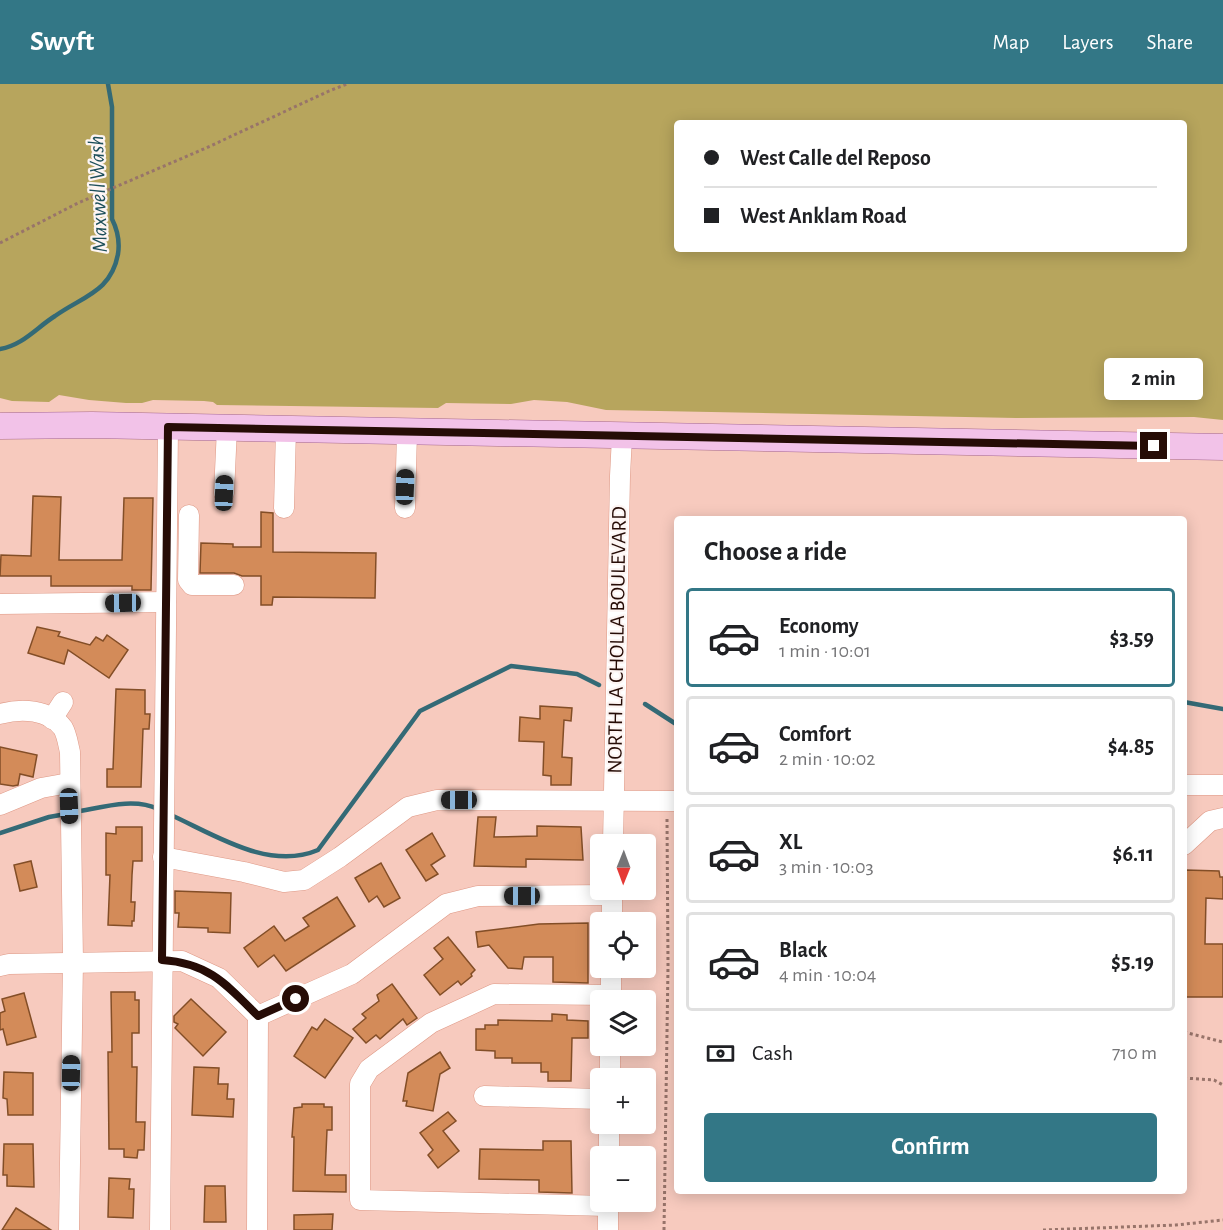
<!DOCTYPE html>
<html lang="en">
<head>
<meta charset="utf-8">
<style>
	:root { --surface:#fff; --page:#f6f6f6; --text:#202124; --muted:#757577; --line:#e0e0e0; --accent:#337786 }
	body { margin:0; font-family:"Alegreya Sans",sans-serif; background:var(--page); color:var(--text); height:100vh; display:flex; flex-direction:column; font-size:22px; white-space:nowrap }
	* { box-sizing:border-box; margin:0 }
	p { font-size:20px; color:var(--muted) }
	.icon { flex:none; width:33px; height:33px; fill:none; stroke:currentColor; stroke-width:2; stroke-linecap:round; stroke-linejoin:round }
	.map { position:relative; flex:1; overflow:hidden }
	.panel { position:absolute; left:674px; top:432px; width:513px; height:678px; display:flex; flex-direction:column; background:var(--surface); border-radius:6px; box-shadow:0 3px 15px #0003 }
	.panel>* { flex:none }
	.top-card { position:absolute; left:674px; top:36px; width:513px; height:132px; border-radius:6px; box-shadow:0 3px 15px #0003; display:grid; align-content:center; height:132px; padding:0 30px; background:var(--surface) }
	.needle { width:39px; rotate:181deg }
	.tools { position:absolute; left:590px; top:750px; display:grid; gap:12px }
	.tools a { display:grid; place-items:center; width:66px; height:66px; border-radius:6px; background:var(--surface); box-shadow:0 3px 15px #0003; font-size:30px }
	.end { position:absolute; width:27px; height:27px; margin:-14px; border:8px solid #260c06; background:#fff; box-shadow:0 0 0 3px #fff }
	.from { border-radius:50% }
	.bubble { position:absolute; height:42px; border-radius:6px; background:var(--surface); box-shadow:0 3px 15px #0003; font-size:20px; font-weight:700; line-height:42px; text-align:center }
	.car { position:absolute; width:18px; height:36px; margin:-18px -9px; border-radius:8px; box-shadow:0 0 4px 2px #0007; background:linear-gradient(#222 24%,#8ab4d8 0 40%,#222 0 76%,#8ab4d8 0 86%,#222 0) }
	.top-card b { display:flex; align-items:center; gap:21px; height:57px; font-size:22px }
	.top-card b+b { border-top:2px solid var(--line) }
	.top-card i { width:15px; height:15px; background:var(--text) }
	ul { padding:0; list-style:none }
	li { display:flex; align-items:center; gap:18px; height:99px; margin:0 12px 9px; padding:0 18px; border:3px solid var(--line); border-radius:6px }
	li div { flex:1 }
	li b { display:block; font-size:22px }
	li em { font-style:normal; font-weight:700 }
	li.selected { border-color:var(--accent) }
	li>.icon { width:54px; height:54px; stroke-width:1.5 }
	h2 { padding:0 30px; font-size:27px; line-height:72px }
	.pay { display:flex; align-items:center; gap:15px; height:66px; padding:0 30px; font-size:22px }
	.pay p { margin-inline-start:auto }
	.cta { display:flex; gap:12px; margin-top:auto; padding:12px 30px }
	.cta a { flex:1; height:69px; border-radius:6px; background:var(--accent); color:#fff; font-size:24px; font-weight:700; line-height:69px; text-align:center }
	header { display:flex; align-items:center; gap:36px; box-sizing:border-box; height:84px; padding:0 30px; background:var(--accent); color:#fff }
	header strong { font-size:28px }
	nav { display:flex; gap:33px; margin-inline-start:auto; font-size:21px }
	.map>svg:first-child { display:block }
</style>
</head>
<body>
<header>
<strong>Swyft</strong>
<nav><a>Map</a><a>Layers</a><a>Share</a></nav>
</header>
<div class="map">
<svg width="1223" height="1146" viewBox="0 0 1223 1146">
	<rect width="100%" height="100%" fill="#f7cabe"/>
	<!-- green -->
	<path fill="#b7a55d" fill-rule="evenodd" d="M0 0H1223V336L1194 333 1016 334 606 326 567 318 534 316 511 320 446 319 438 324 217 321 213 318 204 317 153 316 142 319H126L89 316 59 311 49 318 12 317 0 314ZM676 39H1184V165H676Z"/>
	<g fill="none" stroke-linecap="round" stroke-linejoin="round">
		<!-- stream -->
		<g stroke="#346a76" stroke-width="4.5">
			<path d="M0 265C23 261 36 244 55 232 83 212 111 208 118 170 120 157 118 147 112 135V23L108 0"/>
			<polyline points="1184,618 1223,625"/>
			<polyline points="645,620 676,640"/>
			<path d="M75 728C100 724 133 713 158 725"/>
			<path d="M171 731C215 751 269 787 318 766L420 627 511 582 577 590 599 601"/>
			<polyline points="0,749 49,733 66,730"/>
		</g>
	</g>
	<!-- building -->
	<g fill="#d38b59" stroke="#834e27" stroke-width="1.5">
		<polygon points="33,412 61,413 59,476 122,476 124,414 153,414 151,506 132,506 132,502 51,502 51,492 0,492 1,471 31,472"/>
		<polygon points="261,428 273,429 273,468 376,469 375,514 273,513 272,521 261,521 261,492 242,492 234,489 200,489 201,459 233,460 233,463 261,463"/>
		<polygon points="37,543 60,548 58,552 90,561 96,553 103,557 107,551 128,566 109,594 68,566 64,580 28,569"/>
		<polygon points="116,605 145,606 145,630 150,630 149,645 143,645 141,703 107,703 107,685 113,685"/>
		<polygon points="540,622 572,624 571,637 564,636 562,673 572,674 571,701 551,701 551,692 543,691 544,658 519,657 520,633 540,635"/>
		<polygon points="0,663 37,671 33,693 20,690 18,701 13,702 0,700"/>
		<polygon points="478,733 496,733 494,753 537,752 537,742 581,743 583,776 526,775 526,783 474,782"/>
		<polygon points="116,743 142,743 142,777 133,777 132,791 131,818 135,818 134,837 132,837 132,842 108,841 110,791 106,791 106,749 116,750"/>
		<polygon points="432,749 445,772 431,781 438,790 426,797 406,766"/>
		<polygon points="31,777 37,803 20,807 14,781"/>
		<polygon points="381,779 400,814 384,823 377,812 369,818 355,794"/>
		<polygon points="1185,786 1219,787 1220,793 1223,793 1223,815 1206,814 1205,860 1223,860 1223,913 1184,913 1184,792"/>
		<polygon points="175,807 231,809 230,849 208,848 208,844 178,843 179,829 175,829"/>
		<polygon points="337,813 355,842 286,887 274,871 258,883 244,864 274,842 285,857 309,842 303,834"/>
		<polygon points="588,839 588,899 553,898 553,873 524,873 522,885 508,884 489,861 478,863 476,848 539,840"/>
		<polygon points="448,853 475,886 471,890 472,892 461,901 458,897 440,911 424,891 443,875 434,864"/>
		<polygon points="392,900 417,934 407,941 403,935 380,955 376,951 366,959 353,945 366,934 362,930 379,917 377,911"/>
		<polygon points="111,908 135,908 135,916 139,916 139,949 132,949 132,983 137,983 136,1038 145,1038 144,1066 138,1066 137,1074 124,1073 124,1065 109,1065 108,968 112,968"/>
		<polygon points="24,909 36,953 7,961 3,945 0,946 0,929 5,927 2,915"/>
		<polygon points="191,915 226,948 203,972 175,944 178,940 174,938 174,932"/>
		<polygon points="552,930 567,931 567,936 588,937 588,954 572,954 571,997 548,997 548,988 541,988 541,979 512,979 512,974 495,974 495,967 476,966 476,945 485,945 485,941 498,941 498,936 552,937"/>
		<polygon points="325,935 353,954 325,994 294,972 312,943 317,946"/>
		<polygon points="440,968 450,984 440,990 433,1027 406,1022 407,1017 403,1017 408,989"/>
		<polygon points="194,983 219,984 218,1000 228,1000 227,1015 234,1015 233,1033 192,1031"/>
		<polygon points="4,988 33,989 33,1031 8,1031 7,1015 3,1014"/>
		<polygon points="302,1020 324,1020 324,1023 332,1023 332,1046 327,1046 325,1091 346,1091 346,1108 293,1107 294,1053 292,1053 294,1024 302,1023"/>
		<polygon points="448,1028 456,1037 443,1047 459,1067 438,1084 428,1071 433,1066 420,1049"/>
		<polygon points="543,1057 571,1057 572,1109 539,1108 539,1096 479,1095 480,1065 543,1066"/>
		<polygon points="4,1060 33,1060 34,1103 7,1102 7,1091 3,1091"/>
		<polygon points="109,1094 130,1095 129,1105 134,1105 133,1134 108,1133"/>
		<polygon points="205,1102 225,1102 226,1138 204,1138"/>
		<polygon points="16,1124 51,1146 2,1146"/>
		<polygon points="333,1130 332,1146 294,1146 294,1131"/>
	</g>
	<g fill="none" stroke-linecap="round" stroke-linejoin="round">
		<defs>
			<g id="minor">
				<polyline points="224,409 227,344"/>
				<polyline points="284,424 286,345"/>
				<polyline points="405,424 407,348"/>
				<polyline points="189,431 188,496 192,501 234,501"/>
				<polyline points="0,520 166,518"/>
				<path d="M0 630C21 624 49 625 63 644 67 651 68 660 70 668L73 877 69 1146"/>
				<polyline points="52,635 63,618"/>
				<polyline points="1184,701 1223,701"/>
				<polyline points="0,721 41,704 69,699"/>
				<polyline points="613,760 620,392 622,352"/>
				<polyline points="1184,761 1210,737 1223,734"/>
				<polyline points="163,773 244,788 284,798 304,796 340,773 408,723 437,716 676,717"/>
				<polyline points="612,838 612,806"/>
				<polyline points="0,882 9,880 182,877 219,894 258,932 352,890 446,820 478,812 612,811"/>
				<polyline points="611,916 611,884"/>
				<polyline points="610,994 610,962"/>
				<polyline points="484,1012 600,1015"/>
				<polyline points="609,1072 609,1040"/>
				<polyline points="608,1122 360,1116 360,1000 369,985 431,939 494,910 611,911"/>
				<polyline points="160,1146 168,343"/>
				<polyline points="257,1146 258,932"/>
				<polyline points="608,1146 608,1118"/>
			</g>
			<polyline id="major" points="0,342 92,341 1223,363"/>
		</defs>
		<!-- minor casing -->
		<use href="#minor" stroke="#de9885" stroke-width="21"/>
		<!-- major casing -->
		<use href="#major" stroke="#a5688e" stroke-width="27"/>
		<!-- path -->
		<g stroke="#98746a" stroke-width="3" stroke-dasharray="3 3" stroke-linecap="butt">
			<polyline points="0,159 78,119 206,64 329,7 347,0"/>
			<polyline points="1184,948 1223,958"/>
			<polyline points="1184,994 1214,996 1223,1001"/>
			<polyline points="664,1146 668,882 667,734"/>
			<polyline points="1043,1146 1176,1141 1223,1136"/>
		</g>
		<!-- minor -->
		<use href="#minor" stroke="#fff" stroke-width="20"/>
		<!-- major -->
		<use href="#major" stroke="#f2c2e8" stroke-width="26"/>
	</g>
	<g fill="none" stroke-linecap="round" stroke-linejoin="round">
		<!-- route -->
		<path stroke="#260c06" stroke-width="8" d="M296 915 258 932C227 901 209 879 162 876L168 343 1154 362"/>
	</g>
	<g text-anchor="middle" dominant-baseline="central" stroke-width="4.5" stroke-linejoin="round" paint-order="stroke">
		<!-- street labels -->
		<g font-size="21" fill="#260c06" stroke="#fdf5f3">
			<text transform="translate(617 556) rotate(-89)">NORTH LA CHOLLA BOULEVARD</text>
		</g>
		<!-- water labels -->
		<g font-size="22" font-style="italic" fill="#1d4f5a" stroke="#fdf5f3">
			<text transform="translate(98 110) rotate(-92)">Maxwell Wash</text>
		</g>
	</g>
</svg>
<div class="tools">
<a><svg class="needle" viewBox="-14 -14 28 28"><path d="M0-13l5 13h-10z" fill="#e53935"/><path d="M0 13l5-13h-10z" fill="#757577"/></svg></a>
<a><svg class="icon" aria-label="locate" viewBox="0 0 24 24"><circle cx="12" cy="12" r="6"/><path d="M12 2v4M12 18v4M2 12h4M18 12h4"/></svg></a>
<a><svg class="icon" aria-label="layers" viewBox="0 0 24 24"><path d="M12 4l9 5-9 5-9-5zM3 14l9 5 9-5"/></svg></a>
<a>+</a>
<a>−</a>
</div>
<i class="end from" style="left:296px;top:915px"></i>
<i class="end" style="left:1154px;top:362px"></i>
<div class="bubble" style="left:1104px;top:274px;width:99px">2 min</div>
<i class="car" style="left:405px;top:403px;rotate:2deg"></i>
<i class="car" style="left:224px;top:409px;rotate:2deg"></i>
<i class="car" style="left:123px;top:519px;rotate:269deg"></i>
<i class="car" style="left:459px;top:716px;rotate:270deg"></i>
<i class="car" style="left:69px;top:722px;rotate:178deg"></i>
<i class="car" style="left:522px;top:812px;rotate:270deg"></i>
<i class="car" style="left:71px;top:989px;rotate:1deg"></i>
<div class="top-card">
<b><i class="from"></i>West Calle del Reposo</b>
<b><i></i>West Anklam Road</b>
</div>
<section class="panel">
<h2>Choose a ride</h2>
<ul>
<li class="selected"><svg class="icon" aria-label="car" viewBox="0 0 24 24"><path d="M5 17H2v-5l4-1 3-4h7l3 4 3 1v5h-3M9 17h6M6 11h13"/><circle cx="7" cy="17" r="2"/><circle cx="17" cy="17" r="2"/></svg><div><b>Economy</b><p>1 min · 10:01</p></div><em>$3.59</em></li>
<li><svg class="icon" aria-label="car" viewBox="0 0 24 24"><path d="M5 17H2v-5l4-1 3-4h7l3 4 3 1v5h-3M9 17h6M6 11h13"/><circle cx="7" cy="17" r="2"/><circle cx="17" cy="17" r="2"/></svg><div><b>Comfort</b><p>2 min · 10:02</p></div><em>$4.85</em></li>
<li><svg class="icon" aria-label="car" viewBox="0 0 24 24"><path d="M5 17H2v-5l4-1 3-4h7l3 4 3 1v5h-3M9 17h6M6 11h13"/><circle cx="7" cy="17" r="2"/><circle cx="17" cy="17" r="2"/></svg><div><b>XL</b><p>3 min · 10:03</p></div><em>$6.11</em></li>
<li><svg class="icon" aria-label="car" viewBox="0 0 24 24"><path d="M5 17H2v-5l4-1 3-4h7l3 4 3 1v5h-3M9 17h6M6 11h13"/><circle cx="7" cy="17" r="2"/><circle cx="17" cy="17" r="2"/></svg><div><b>Black</b><p>4 min · 10:04</p></div><em>$5.19</em></li>
</ul>
<div class="pay"><svg class="icon" aria-label="cash" viewBox="0 0 24 24"><path d="M3 7h18v10H3z"/><circle cx="12" cy="12" r="2"/></svg>Cash<p>710 m</p></div>
<div class="cta"><a>Confirm</a></div>
</section>
</div>
</body>
</html>
